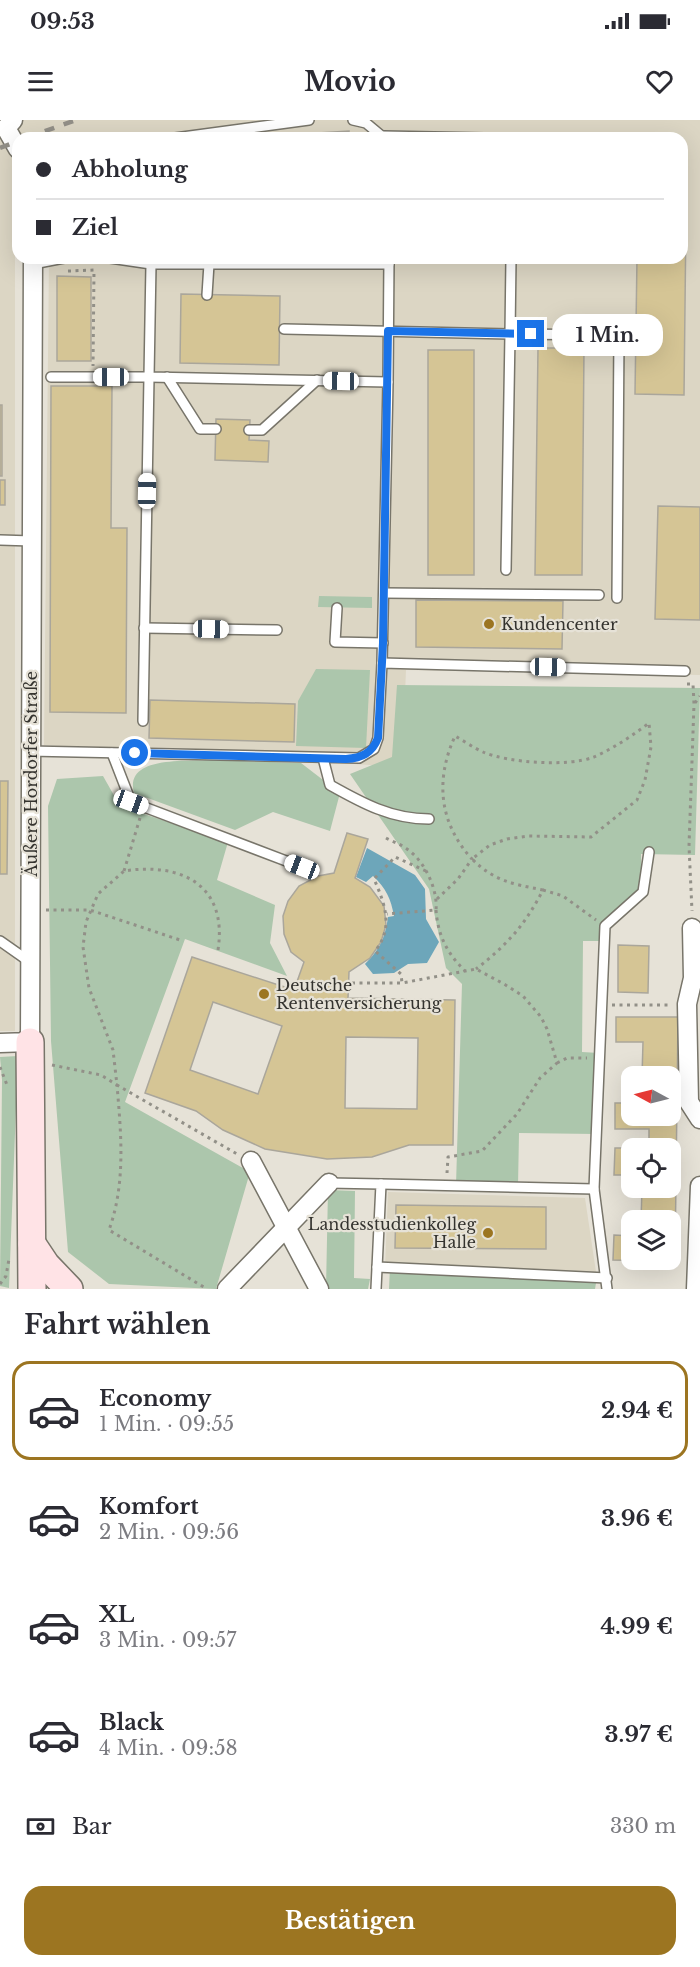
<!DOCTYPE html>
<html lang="de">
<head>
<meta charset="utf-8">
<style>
	:root { --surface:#fff; --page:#f7f7f7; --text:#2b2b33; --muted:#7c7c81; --line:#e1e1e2; --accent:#9c7521 }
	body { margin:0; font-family:"Libre Baskerville",serif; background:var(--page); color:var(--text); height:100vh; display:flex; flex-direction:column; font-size:22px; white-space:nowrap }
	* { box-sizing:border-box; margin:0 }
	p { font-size:20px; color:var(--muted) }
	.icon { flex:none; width:33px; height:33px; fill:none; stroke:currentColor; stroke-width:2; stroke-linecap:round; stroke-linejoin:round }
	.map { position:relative; height:1169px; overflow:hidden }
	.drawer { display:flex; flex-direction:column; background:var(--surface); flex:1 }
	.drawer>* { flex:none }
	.top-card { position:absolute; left:12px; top:12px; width:676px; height:132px; border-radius:18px; box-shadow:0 6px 24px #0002; display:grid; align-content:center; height:132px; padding:0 24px; background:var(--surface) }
	.needle { width:39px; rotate:277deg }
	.tools { position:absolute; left:621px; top:946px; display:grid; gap:12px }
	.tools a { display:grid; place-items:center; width:60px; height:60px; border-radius:12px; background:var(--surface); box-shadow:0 6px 24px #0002; font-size:30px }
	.end { position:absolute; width:27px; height:27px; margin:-14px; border:8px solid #1a73e8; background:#fff; box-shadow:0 0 0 3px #fff }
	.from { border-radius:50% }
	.bubble { position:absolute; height:42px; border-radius:18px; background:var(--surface); box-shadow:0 6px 24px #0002; font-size:20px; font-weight:700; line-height:42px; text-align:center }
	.car { position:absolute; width:18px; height:36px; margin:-18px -9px; border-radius:8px; box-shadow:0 0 4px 2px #0007; background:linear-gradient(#fff 24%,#345 0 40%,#fff 0 76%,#345 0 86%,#fff 0) }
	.top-card b { display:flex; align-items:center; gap:21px; height:57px; font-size:22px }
	.top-card b+b { border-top:2px solid var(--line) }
	.top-card i { width:15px; height:15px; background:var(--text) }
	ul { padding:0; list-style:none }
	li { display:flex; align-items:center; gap:18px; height:99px; margin:0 12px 9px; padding:0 12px; border:3px solid transparent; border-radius:18px }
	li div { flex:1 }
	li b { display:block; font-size:22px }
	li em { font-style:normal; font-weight:700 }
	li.on { border-color:var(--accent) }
	li>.icon { width:54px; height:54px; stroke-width:1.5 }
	h2 { padding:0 24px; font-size:27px; line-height:72px }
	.pay { display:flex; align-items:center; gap:15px; height:66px; padding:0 24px; font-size:22px }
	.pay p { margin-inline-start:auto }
	.cta { display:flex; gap:12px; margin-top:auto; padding:12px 24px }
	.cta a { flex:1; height:69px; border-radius:18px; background:var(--accent); color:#fff; font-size:24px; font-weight:700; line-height:69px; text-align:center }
	.status { display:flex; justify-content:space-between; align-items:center; height:42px; padding:0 30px; background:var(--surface); direction:ltr }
	.status svg { height:16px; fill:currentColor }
	header { display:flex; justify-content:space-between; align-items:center; height:78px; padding:0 24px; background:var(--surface); font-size:27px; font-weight:700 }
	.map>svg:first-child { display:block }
</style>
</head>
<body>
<div class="status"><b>09:53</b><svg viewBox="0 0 49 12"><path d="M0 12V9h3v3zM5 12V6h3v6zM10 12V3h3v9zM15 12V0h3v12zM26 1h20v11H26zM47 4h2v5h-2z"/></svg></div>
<header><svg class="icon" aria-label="menu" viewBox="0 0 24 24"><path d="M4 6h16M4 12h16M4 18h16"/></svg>Movio<svg class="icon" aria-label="heart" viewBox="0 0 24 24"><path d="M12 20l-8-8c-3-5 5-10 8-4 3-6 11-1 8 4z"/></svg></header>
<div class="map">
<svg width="700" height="1169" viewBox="0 0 700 1169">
	<rect width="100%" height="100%" fill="#e6e2d7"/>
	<!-- built -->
	<g fill="#dcd6c4">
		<polygon points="17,0 700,0 700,555 406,550 402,647 44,625 49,138 682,138 682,18 18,18 18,57 15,58 15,911 0,911 0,7"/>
		<polygon points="388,1072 585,1078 596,1152 583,1152 583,1157 385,1147"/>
	</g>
	<!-- green -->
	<g fill="#acc6ac">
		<polygon points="319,476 372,477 372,488 318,487"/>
		<polygon points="316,549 370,550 366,628 296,626 298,581"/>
		<path d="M397 565 700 568 695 735 641 734 642 769C623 784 604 795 603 821H583L582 932 599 933 595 1014 519 1013 518 1066 456 1065 462 864 446 848 429 769 350 654 392 637Z"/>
		<path d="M211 640 301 643 340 673 330 711 273 692 235 710 134 673C124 635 187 642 211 640Z"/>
		<polygon points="103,656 120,686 228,722 217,760 275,785 270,823 287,856 185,819 125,982 250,1052 216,1169 109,1164 68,1132 51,921 48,686 57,659"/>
		<polygon points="18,936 9,1168 0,1166 2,960 0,937"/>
		<polygon points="328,1070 355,1071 354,1158 370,1159 368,1169 326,1169"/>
		<polygon points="390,1147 583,1157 583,1162 596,1163 595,1169 389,1169"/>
	</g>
	<!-- water -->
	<path fill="#6da6ba" d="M367 728 415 755 425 769 426 799 439 822 427 843 408 844 394 853 373 854 365 844C380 829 385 818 388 797L394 796C391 779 386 768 373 756L366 762 356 757Z"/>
	<!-- building -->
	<g fill="#d5c595" stroke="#aaa69b" stroke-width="1.5" fill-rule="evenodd">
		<polygon points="349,11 349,18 240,18"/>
		<polygon points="682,97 686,97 684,275 635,274 637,138 682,138"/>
		<polygon points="57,156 91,157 91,241 57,241"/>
		<polygon points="181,174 280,176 279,245 180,243"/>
		<polygon points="538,228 584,228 582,455 535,455"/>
		<rect x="428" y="230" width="46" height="225"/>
		<polygon points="51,266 112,266 111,408 127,408 126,593 50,592"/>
		<rect x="0" y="285" width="2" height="71"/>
		<polygon points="216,299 250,300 249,320 269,321 268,342 215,340"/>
		<rect x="0" y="360" width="5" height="25"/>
		<polygon points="658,386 700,387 700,500 655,499"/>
		<polygon points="416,480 563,481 562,529 416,527"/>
		<polygon points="150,580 295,584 294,622 149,618"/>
		<polygon points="0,661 8,661 7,754 0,754"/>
		<path d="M347 713 368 719 355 758 370 767 384 786 386 805 381 822 370 838 349 852 348 878 455 880 453 1025H409L372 1037 327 1039 265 1029 223 1010 196 991 145 973 192 837 294 870 304 842 291 832 284 814 283 796 288 781 299 766 318 756 334 753ZM213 882 282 906 258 974 190 950ZM346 917 418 918 417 989 345 988Z"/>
		<polygon points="618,825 649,826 648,873 618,872"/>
		<polygon points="616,897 678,897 675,1141 613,1140 614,1115 632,1116 632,1140 670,1140 670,1101 641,1101 642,1068 670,1068 670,1029 632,1029 632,1055 614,1055 615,1028 649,1028 649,1009 615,1009 615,983 632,983 632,996 670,996 670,957 642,957 643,922 616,922"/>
		<polygon points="396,1085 546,1087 546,1129 395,1128"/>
	</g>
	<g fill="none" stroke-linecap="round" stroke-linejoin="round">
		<defs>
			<g id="lane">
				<polyline points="353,0 366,3 384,18"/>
				<polyline points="384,16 484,18"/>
				<polyline points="175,18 309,0"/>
				<polyline points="110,138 151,144 149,257 388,262 382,543"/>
				<polyline points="151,140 151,144 389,144"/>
				<polyline points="33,144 64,138"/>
				<polyline points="207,175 209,144"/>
				<polyline points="284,209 510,214 511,138"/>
				<polyline points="51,257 149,257 143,601"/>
				<polyline points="167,257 200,309 216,309"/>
				<polyline points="388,262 389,138"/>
				<polyline points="249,310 262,310 317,260"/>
				<polyline points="0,420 32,421"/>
				<polyline points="506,450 510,214 619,215 617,478"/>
				<polyline points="384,473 599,475"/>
				<polyline points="337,488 335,522 383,523"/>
				<polyline points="144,508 277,510"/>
				<polyline points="29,631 359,638 374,629 378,618 382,543 685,551"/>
				<polyline points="112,633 131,682 302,747"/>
				<path d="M323 638 330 665C362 683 391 699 429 699"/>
				<polyline points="0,821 30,842"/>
				<polyline points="329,1063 381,1064 376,1169"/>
				<polyline points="381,1064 594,1069"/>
				<polyline points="377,1147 607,1158"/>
				<polyline points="607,1169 594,1069 605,806 643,772 649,732"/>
			</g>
			<g id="street">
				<polyline points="13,0 6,8 18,29"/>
				<polyline points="692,808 693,858 687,884 689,982 700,999"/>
				<polyline points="0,923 30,922 33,138"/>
				<polyline points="251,1041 319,1169"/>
				<polyline points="227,1169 329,1063"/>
				<polyline points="696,1169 700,1066"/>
			</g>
			<g id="secondary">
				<polyline points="30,922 32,1169"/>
				<polyline points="32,1124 46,1145 69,1169"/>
			</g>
		</defs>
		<!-- lane casing -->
		<use href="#lane" stroke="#78756a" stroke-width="12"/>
		<!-- street casing -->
		<use href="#street" stroke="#78756a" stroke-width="21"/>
		<!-- secondary casing -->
		<use href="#secondary" stroke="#78756a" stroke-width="30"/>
		<!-- path -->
		<g stroke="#929088" stroke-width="3" stroke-dasharray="3 4.5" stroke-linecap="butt">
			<polyline points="68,151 94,150 93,246"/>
			<polyline points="687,564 693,564 694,584 689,726 692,791"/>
			<polyline points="695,583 700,576"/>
			<path d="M386 718C393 722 401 724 407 729 425 741 438 770 436 790L387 794"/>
			<polyline points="124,751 140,698"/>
			<path d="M426 751 395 737 374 759C385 784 394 808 375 831L401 854 402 863 476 849 504 864 523 876 541 897 547 909 557 943 540 958 517 994 482 1031 448 1037 447 1053"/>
			<polyline points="543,770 563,776 596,800"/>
			<path d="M437 779 458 759 472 739C439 703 435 660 455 616 464 621 474 628 483 632 509 643 568 647 594 637 614 628 632 616 649 603L651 627 645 660 637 680 591 717 529 716 507 719 490 725 472 739C494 761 513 764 543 770 525 805 507 825 476 849"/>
			<polyline points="46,790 90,790 180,820"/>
			<path d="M436 790C438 816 447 833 465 851"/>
			<path d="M218 830C228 765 181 742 124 751L98 774 86 802 83 827 89 868 113 930 117 965 237 1034"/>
			<polyline points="352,863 402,863"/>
			<polyline points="612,885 672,885"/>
			<polyline points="557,943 567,938 587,938"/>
			<path d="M52 945 101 955 117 965C121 1013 126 1063 109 1110L207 1169"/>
			<polyline points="0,947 7,965"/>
			<polyline points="0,1164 6,1156 9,1139"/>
		</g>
		<!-- lane -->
		<use href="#lane" stroke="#fff" stroke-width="9"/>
		<!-- street -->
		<use href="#street" stroke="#fff" stroke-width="18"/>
		<!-- secondary -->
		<use href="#secondary" stroke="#ffe3e6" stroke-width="27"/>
		<!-- rail -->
		<g stroke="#928f87" stroke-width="4.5" stroke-dasharray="10 10" stroke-linecap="butt">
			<polyline points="26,18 76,0"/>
			<polyline points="0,28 18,21"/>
		</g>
	</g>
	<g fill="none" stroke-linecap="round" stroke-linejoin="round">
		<!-- route -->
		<path stroke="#1a73e8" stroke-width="8" d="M135 633 346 639C362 638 372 633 378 618L383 523 388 211 531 214"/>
	</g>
	<!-- markers -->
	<g fill="#9c7521" stroke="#e6e2d7" stroke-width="2">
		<circle cx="489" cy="504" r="6"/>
		<circle cx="264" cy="874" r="6"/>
		<circle cx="488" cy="1113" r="6"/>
	</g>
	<g text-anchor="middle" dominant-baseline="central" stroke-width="4.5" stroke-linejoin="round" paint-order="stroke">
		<!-- poi labels -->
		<g font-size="16" fill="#34332f" stroke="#e6e2d7" text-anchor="start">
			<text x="501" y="504">Kundencenter</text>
			<text x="276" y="865">Deutsche<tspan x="276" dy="18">Rentenversicherung</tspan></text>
			<text x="476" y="1104" text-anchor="end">Landesstudienkolleg<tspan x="476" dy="18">Halle</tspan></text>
		</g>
		<!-- street labels -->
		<g font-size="16" fill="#34332f" stroke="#e6e2d7">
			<text transform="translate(31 654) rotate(-90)">Äußere Hordorfer Straße</text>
		</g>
	</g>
</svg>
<div class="tools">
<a><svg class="needle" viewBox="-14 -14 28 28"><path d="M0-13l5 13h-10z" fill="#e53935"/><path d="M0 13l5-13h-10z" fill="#7c7c81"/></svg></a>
<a><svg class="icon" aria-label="locate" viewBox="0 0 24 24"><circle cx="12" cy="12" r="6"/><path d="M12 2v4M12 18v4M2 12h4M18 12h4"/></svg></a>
<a><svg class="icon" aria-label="layers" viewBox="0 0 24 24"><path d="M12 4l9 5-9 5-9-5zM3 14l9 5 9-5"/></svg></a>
</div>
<i class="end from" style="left:135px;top:633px"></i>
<i class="end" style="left:531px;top:214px"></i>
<div class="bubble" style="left:552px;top:194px;width:111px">1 Min.</div>
<i class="car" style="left:111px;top:257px;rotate:270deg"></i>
<i class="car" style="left:341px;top:261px;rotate:271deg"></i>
<i class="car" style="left:147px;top:371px;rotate:1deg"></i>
<i class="car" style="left:211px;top:509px;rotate:91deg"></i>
<i class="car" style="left:548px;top:547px;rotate:91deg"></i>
<i class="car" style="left:131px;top:682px;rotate:110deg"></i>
<i class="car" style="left:302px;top:747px;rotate:291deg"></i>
<div class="top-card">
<b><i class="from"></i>Abholung</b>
<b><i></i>Ziel</b>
</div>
</div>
<section class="drawer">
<h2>Fahrt wählen</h2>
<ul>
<li class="on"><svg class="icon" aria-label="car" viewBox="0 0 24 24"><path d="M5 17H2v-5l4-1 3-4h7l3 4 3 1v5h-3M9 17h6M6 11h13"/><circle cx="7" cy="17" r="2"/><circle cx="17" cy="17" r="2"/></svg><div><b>Economy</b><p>1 Min. · 09:55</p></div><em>2.94 €</em></li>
<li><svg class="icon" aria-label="car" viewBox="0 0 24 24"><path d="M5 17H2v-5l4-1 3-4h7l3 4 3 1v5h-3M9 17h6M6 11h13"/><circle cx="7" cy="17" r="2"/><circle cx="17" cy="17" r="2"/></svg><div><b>Komfort</b><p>2 Min. · 09:56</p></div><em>3.96 €</em></li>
<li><svg class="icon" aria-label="car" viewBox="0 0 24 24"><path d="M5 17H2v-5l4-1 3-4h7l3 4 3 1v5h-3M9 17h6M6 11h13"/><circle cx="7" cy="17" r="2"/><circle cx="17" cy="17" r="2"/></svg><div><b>XL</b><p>3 Min. · 09:57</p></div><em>4.99 €</em></li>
<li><svg class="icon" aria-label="car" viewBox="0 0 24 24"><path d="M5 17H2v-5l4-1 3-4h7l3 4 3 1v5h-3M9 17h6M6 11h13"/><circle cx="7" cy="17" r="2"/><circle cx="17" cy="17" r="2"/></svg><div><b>Black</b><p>4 Min. · 09:58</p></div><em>3.97 €</em></li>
</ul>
<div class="pay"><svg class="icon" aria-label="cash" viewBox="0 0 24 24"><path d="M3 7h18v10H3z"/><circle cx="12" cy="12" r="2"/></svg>Bar<p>330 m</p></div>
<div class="cta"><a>Bestätigen</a></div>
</section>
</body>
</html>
